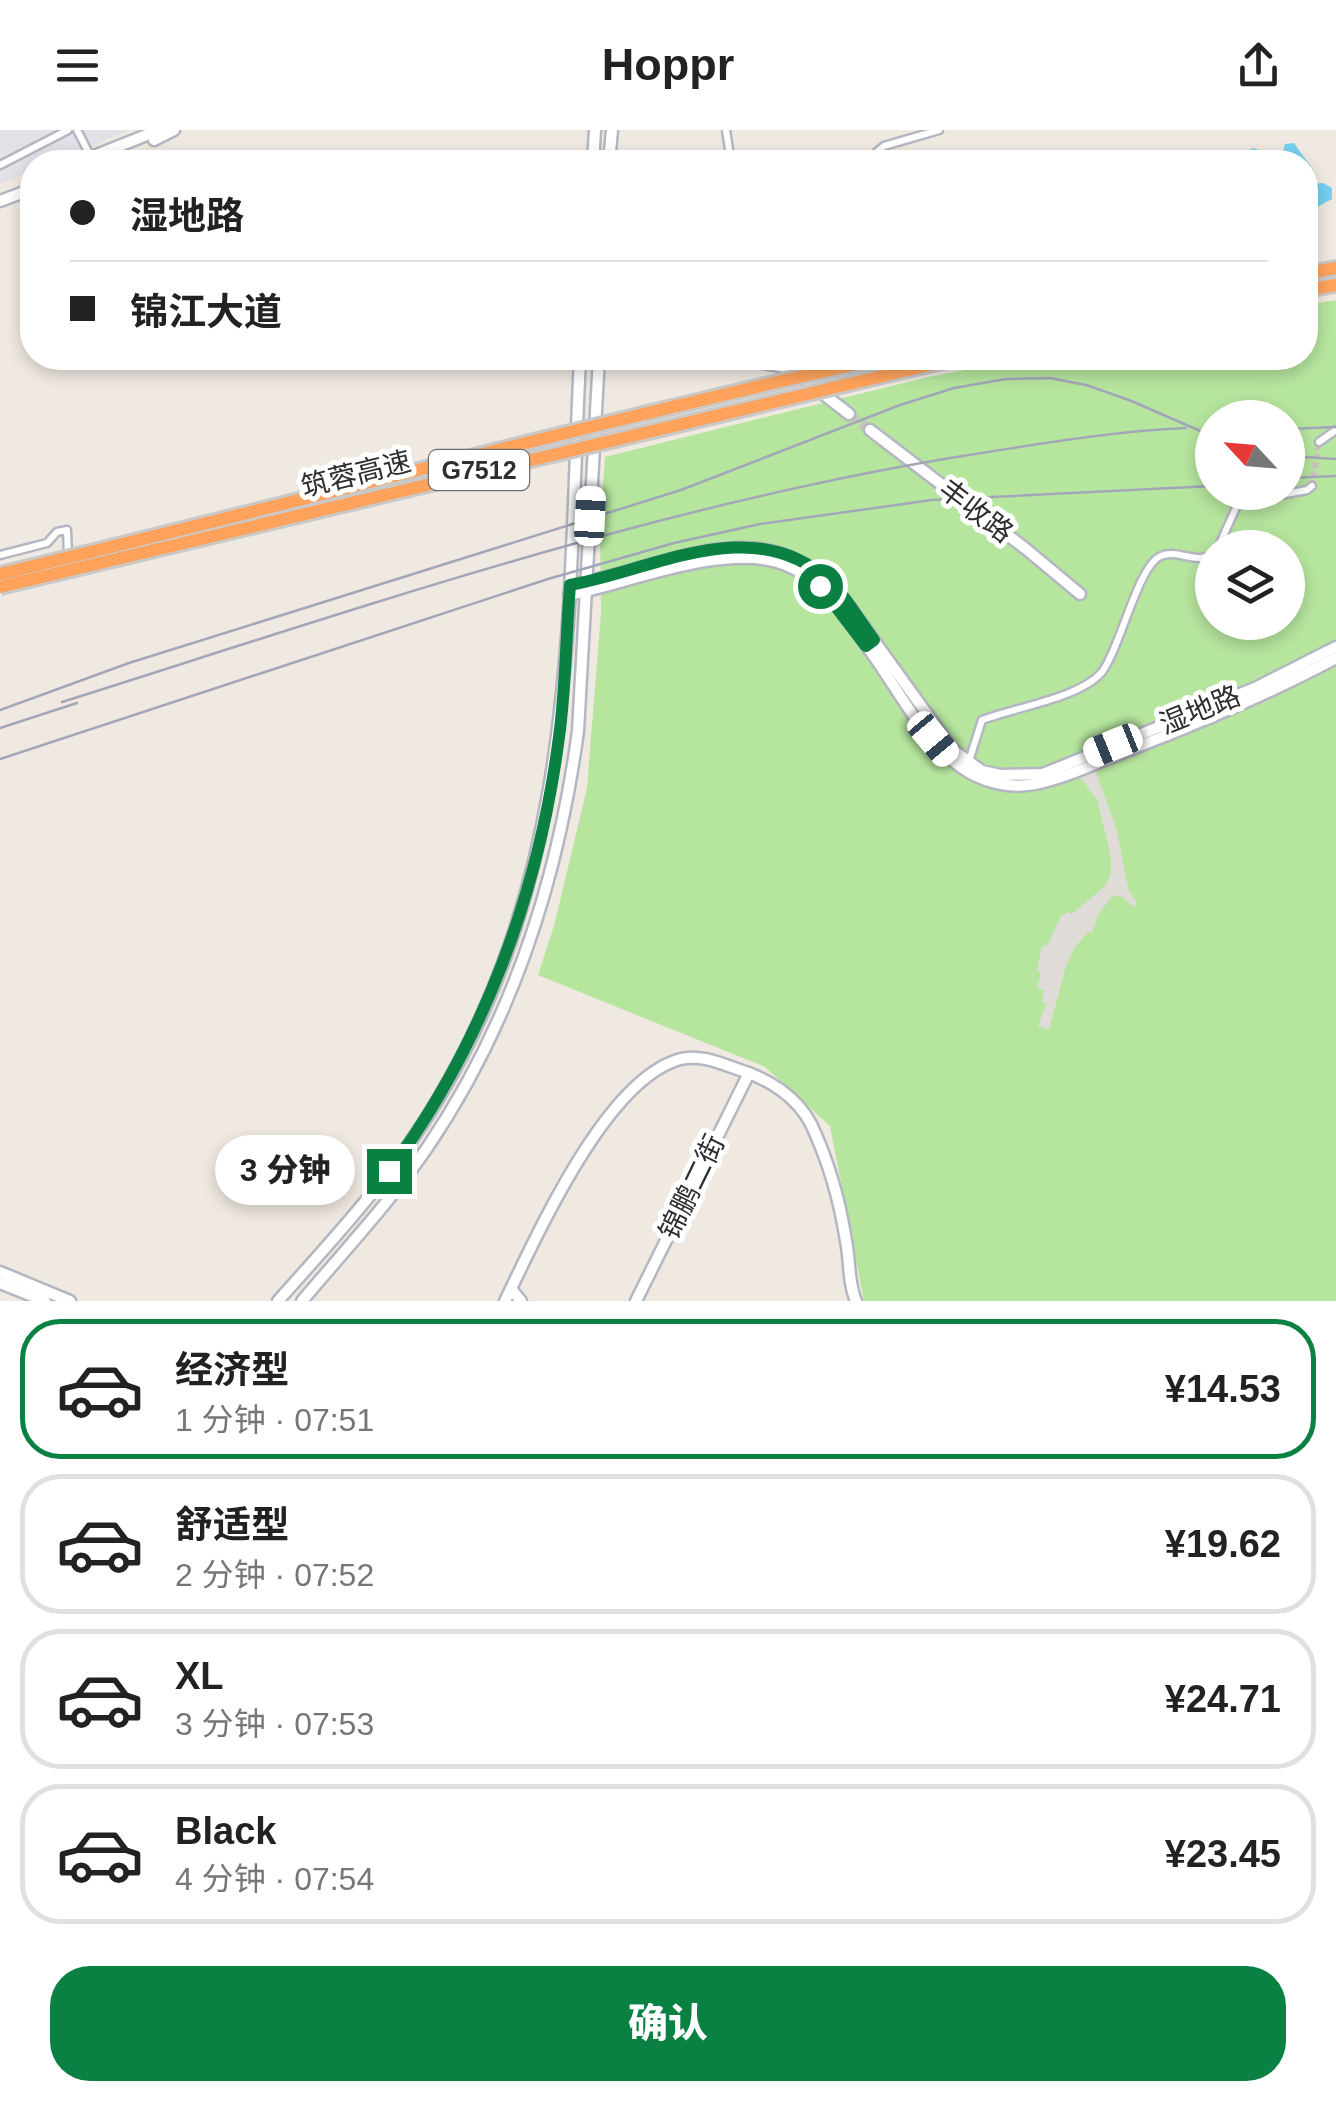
<!DOCTYPE html>
<html lang="zh">
<head>
<meta charset="utf-8">
<style>
	:root { --surface:#fff; --page:#f6f6f6; --text:#222; --muted:#767676; --line:#e0e0e0; --accent:#0b8043 }
	body { margin:0; font-family:Arial,"Noto Sans SC",sans-serif; background:var(--page); color:var(--text); height:100vh; display:flex; flex-direction:column; font-size:38px; white-space:nowrap }
	* { box-sizing:border-box; margin:0 }
	p { font-size:32px; color:var(--muted) }
	.icon { flex:none; width:55px; height:55px; fill:none; stroke:currentColor; stroke-width:2; stroke-linecap:round; stroke-linejoin:round }
	.map { position:relative; height:1171px; overflow:hidden }
	.side { display:flex; flex-direction:column; background:var(--surface); flex:1 }
	.side>* { flex:none }
	.top-card { position:absolute; left:20px; top:20px; width:1298px; height:220px; border-radius:40px; box-shadow:0 5px 15px #0003; display:grid; align-content:center; height:220px; padding:0 50px; background:var(--surface) }
	.needle { width:65px; rotate:296deg }
	.fabs { position:absolute; left:1195px; top:270px; display:grid; gap:20px }
	.fabs a { display:grid; place-items:center; width:110px; height:110px; border-radius:50%; background:var(--surface); box-shadow:0 5px 15px #0003; font-size:50px }
	.end { position:absolute; width:45px; height:45px; margin:-22px; border:12px solid #0b8043; background:#fff; box-shadow:0 0 0 5px #fff }
	.from { border-radius:50% }
	.bubble { position:absolute; height:70px; border-radius:35px; background:var(--surface); box-shadow:0 5px 15px #0003; font-size:32px; font-weight:800; line-height:70px; text-align:center }
	.car { position:absolute; width:30px; height:60px; margin:-30px -15px; border-radius:12px; box-shadow:0 0 8px 2px #0007; background:linear-gradient(#fff 24%,#345 0 40%,#fff 0 76%,#345 0 86%,#fff 0) }
	.top-card b { display:flex; align-items:center; gap:35px; height:95px; font-size:38px }
	.top-card b+b { border-top:2px solid var(--line) }
	.top-card i { width:25px; height:25px; background:var(--text) }
	ul { padding:18px 0 0; list-style:none }
	li { display:flex; align-items:center; gap:30px; height:140px; margin:0 20px 15px; padding:0 30px; border:5px solid var(--line); border-radius:40px }
	li div { flex:1 }
	li b { display:block; font-size:38px }
	li em { font-style:normal; font-weight:800 }
	li.selected { border-color:var(--accent) }
	li>.icon { width:90px; height:90px; stroke-width:1.5 }
	.cta { display:flex; gap:20px; margin-top:auto; padding:20px 50px }
	.cta a { flex:1; height:115px; border-radius:40px; background:var(--accent); color:#fff; font-size:40px; font-weight:800; line-height:115px; text-align:center }
	header { display:flex; justify-content:space-between; align-items:center; height:130px; padding:0 50px; background:var(--surface); font-size:45px; font-weight:800 }
	.map>svg:first-child { display:block }
</style>
</head>
<body>
<header><svg class="icon" aria-label="menu" viewBox="0 0 24 24"><path d="M4 6h16M4 12h16M4 18h16"/></svg>Hoppr<svg class="icon" aria-label="share" viewBox="0 0 24 24"><path d="M12 15V3M7 8l5-5 5 5M5 13v7h14v-7"/></svg></header>
<div class="map">
<svg width="1336" height="1171" viewBox="0 0 1336 1171">
	<rect width="100%" height="100%" fill="#efe9e1"/>
	<!-- industrial -->
	<polygon fill="#e3e1e8" points="0,0 130,0 52,32 32,32 32,41 0,54"/>
	<!-- green -->
	<path fill="#b6e59e" fill-rule="evenodd" d="M1336 170V1171H864L830 996 765 937 538 845 554 796 587 658 601 483 600 398 605 327 928 247 1030 228H1305V175ZM1212 288H1288V362H1212ZM1212 418H1288V492H1212Z"/>
	<!-- plaza -->
	<polygon fill="#dfdcd8" points="1099,633 1096,642 1117,701 1128,758 1137,773 1134,777 1122,767 1113,765 1098,785 1092,803 1088,802 1075,817 1065,839 1049,900 1038,896 1046,874 1042,872 1044,861 1037,857 1041,843 1037,840 1042,816 1048,814 1061,786 1068,782 1072,784 1105,756 1111,744 1111,727 1097,670 1080,647 1072,645"/>
	<!-- water -->
	<polygon fill="#75cff0" points="1294,13 1313,40 1313,54 1323,53 1332,58 1332,69 1319,76 1312,88 1305,77 1305,32 1239,32 1246,21 1254,18 1275,28 1282,24 1285,14"/>
	<g fill="none" stroke-linecap="round" stroke-linejoin="round">
		<!-- street-tunnel -->
		<polyline stroke="#c8c4bd" stroke-width="6" stroke-dasharray="6 3" stroke-linecap="butt" points="1312,356 1319,312"/>
		<!-- secondary-tunnel -->
		<polyline stroke="#c8c4bd" stroke-width="10" stroke-dasharray="10 5" stroke-linecap="butt" points="849,284 870,300"/>
		<defs>
			<g id="street">
				<polyline points="77,0 91,27"/>
				<polyline points="726,0 730,26 736,32"/>
				<polyline points="865,32 884,16 939,0"/>
				<polyline points="0,35 68,0"/>
				<polyline points="790,238 793,228"/>
				<polyline points="1319,312 1336,300"/>
				<polyline points="1218,418 1238,373 1307,360 1312,356"/>
				<polyline points="0,425 47,413 57,402 67,400 68,427"/>
				<path d="M969 631 982 590C1016 577 1080 568 1102 542 1120 519 1138 435 1161 426 1177 419 1195 434 1212 425"/>
			</g>
			<g id="secondary">
				<polyline points="154,10 174,0"/>
				<polyline points="79,32 159,0"/>
				<polyline points="97,32 119,24"/>
				<polyline points="593,32 595,0"/>
				<polyline points="609,32 612,0"/>
				<polyline points="0,71 32,59"/>
				<polyline points="736,228 790,238 849,284"/>
				<polyline points="870,300 1026,419 1080,464"/>
				<path d="M580 453C674 435 769 376 844 469L953 620 982 641 1000 645 1043 644 1255 558 1336 517"/>
				<path d="M569 465C628 453 720 415 777 432 822 445 848 490 873 525 902 565 930 624 976 646 995 655 1014 658 1035 654 1066 648 1098 632 1127 621 1198 593 1269 564 1336 528"/>
				<polyline points="0,1142 70,1171"/>
				<polyline points="0,1153 45,1171"/>
				<polyline points="511,1159 521,1171"/>
				<path d="M278 1171C335 1107 394 1044 438 969 578 735 567 489 580 228"/>
				<path d="M302 1171C345 1120 390 1072 427 1018 512 893 558 749 578 601L599 228"/>
				<path d="M505 1171C537 1106 606 948 681 929 701 924 722 934 740 940 769 949 797 967 811 994 828 1030 840 1072 846 1111 850 1130 848 1153 856 1171"/>
				<polyline points="636,1171 749,943"/>
			</g>
			<g id="highway">
				<polyline points="1305,144 1336,138"/>
				<polyline points="1305,160 1336,155"/>
			</g>
		</defs>
		<!-- street casing -->
		<use href="#street" stroke="#b4b7c1" stroke-width="11"/>
		<!-- secondary casing -->
		<use href="#secondary" stroke="#b4b7c1" stroke-width="15"/>
		<!-- highway casing -->
		<use href="#highway" stroke="#c9c9c9" stroke-width="18"/>
		<!-- street -->
		<use href="#street" stroke="#fff" stroke-width="6"/>
		<!-- secondary -->
		<use href="#secondary" stroke="#fff" stroke-width="10"/>
		<!-- highway -->
		<use href="#highway" stroke="#ffa35c" stroke-width="12"/>
		<!-- rail -->
		<g stroke="#a3a6b8" stroke-width="2.5">
			<polyline points="1288,299 1336,297"/>
			<polyline points="1288,326 1336,329"/>
			<polyline points="1288,348 1336,346"/>
			<path d="M62 572C363 477 663 373 975 324 1045 313 1116 301 1186 298"/>
			<polyline points="0,580 129,533 681,360 900,275 954,258 1006,249 1050,248 1086,255 1129,270 1212,306"/>
			<polyline points="0,598 77,573"/>
			<polyline points="0,629 548,449 674,413 760,394 932,370 1212,356"/>
		</g>
		<defs>
			<g id="highway-bridge">
				<path d="M0 444C295 373 587 294 883 228"/>
				<polyline points="0,457 958,228"/>
			</g>
		</defs>
		<!-- highway-bridge casing -->
		<use href="#highway-bridge" stroke="#c9c9c9" stroke-width="18" stroke-linecap="butt"/>
		<!-- highway-bridge -->
		<use href="#highway-bridge" stroke="#ffa35c" stroke-width="12"/>
	</g>
	<g fill="none" stroke-linecap="round" stroke-linejoin="round">
		<!-- route -->
		<path stroke="#0b8043" stroke-width="12" d="M389 1041C483 915 539 762 559 607 566 556 566 505 570 455 653 440 753 382 827 449 846 466 859 490 874 510L866 516 820 456"/>
	</g>
	<g text-anchor="middle" dominant-baseline="central" stroke-width="10" stroke-linejoin="round" paint-order="stroke">
		<!-- shield labels -->
		<rect fill="#fff" stroke="#6d6d6d" stroke-width="2.5" x="429" y="320" width="100" height="40" rx="8"/>
		<g font-size="25" font-weight="bold" fill="#2e2e2e">
			<text x="479" y="340">G7512</text>
		</g>
		<!-- street labels -->
		<g font-size="28" fill="#2e2e2e" stroke="#fff">
			<text transform="translate(356 344) rotate(-14)">筑蓉高速</text>
			<text transform="translate(976 381) rotate(37)">丰收路</text>
			<text transform="translate(1200 580) rotate(-22)">湿地路</text>
			<text transform="translate(692 1057) rotate(-64)">锦鹏二街</text>
		</g>
	</g>
</svg>
<div class="fabs">
<a><svg class="needle" viewBox="-14 -14 28 28"><path d="M0-13l5 13h-10z" fill="#e53935"/><path d="M0 13l5-13h-10z" fill="#767676"/></svg></a>
<a><svg class="icon" aria-label="layers" viewBox="0 0 24 24"><path d="M12 4l9 5-9 5-9-5zM3 14l9 5 9-5"/></svg></a>
</div>
<i class="end from" style="left:820px;top:456px"></i>
<i class="end" style="left:389px;top:1041px"></i>
<div class="bubble" style="left:215px;top:1005px;width:140px">3 分钟</div>
<i class="car" style="left:590px;top:386px;rotate:3deg"></i>
<i class="car" style="left:933px;top:609px;rotate:140deg"></i>
<i class="car" style="left:1113px;top:615px;rotate:248deg"></i>
<div class="top-card">
<b><i class="from"></i>湿地路</b>
<b><i></i>锦江大道</b>
</div>
</div>
<section class="side">
<ul>
<li class="selected"><svg class="icon" aria-label="car" viewBox="0 0 24 24"><path d="M5 17H2v-5l4-1 3-4h7l3 4 3 1v5h-3M9 17h6M6 11h13"/><circle cx="7" cy="17" r="2"/><circle cx="17" cy="17" r="2"/></svg><div><b>经济型</b><p>1 分钟 · 07:51</p></div><em>¥14.53</em></li>
<li><svg class="icon" aria-label="car" viewBox="0 0 24 24"><path d="M5 17H2v-5l4-1 3-4h7l3 4 3 1v5h-3M9 17h6M6 11h13"/><circle cx="7" cy="17" r="2"/><circle cx="17" cy="17" r="2"/></svg><div><b>舒适型</b><p>2 分钟 · 07:52</p></div><em>¥19.62</em></li>
<li><svg class="icon" aria-label="car" viewBox="0 0 24 24"><path d="M5 17H2v-5l4-1 3-4h7l3 4 3 1v5h-3M9 17h6M6 11h13"/><circle cx="7" cy="17" r="2"/><circle cx="17" cy="17" r="2"/></svg><div><b>XL</b><p>3 分钟 · 07:53</p></div><em>¥24.71</em></li>
<li><svg class="icon" aria-label="car" viewBox="0 0 24 24"><path d="M5 17H2v-5l4-1 3-4h7l3 4 3 1v5h-3M9 17h6M6 11h13"/><circle cx="7" cy="17" r="2"/><circle cx="17" cy="17" r="2"/></svg><div><b>Black</b><p>4 分钟 · 07:54</p></div><em>¥23.45</em></li>
</ul>
<div class="cta"><a>确认</a></div>
</section>
</body>
</html>
